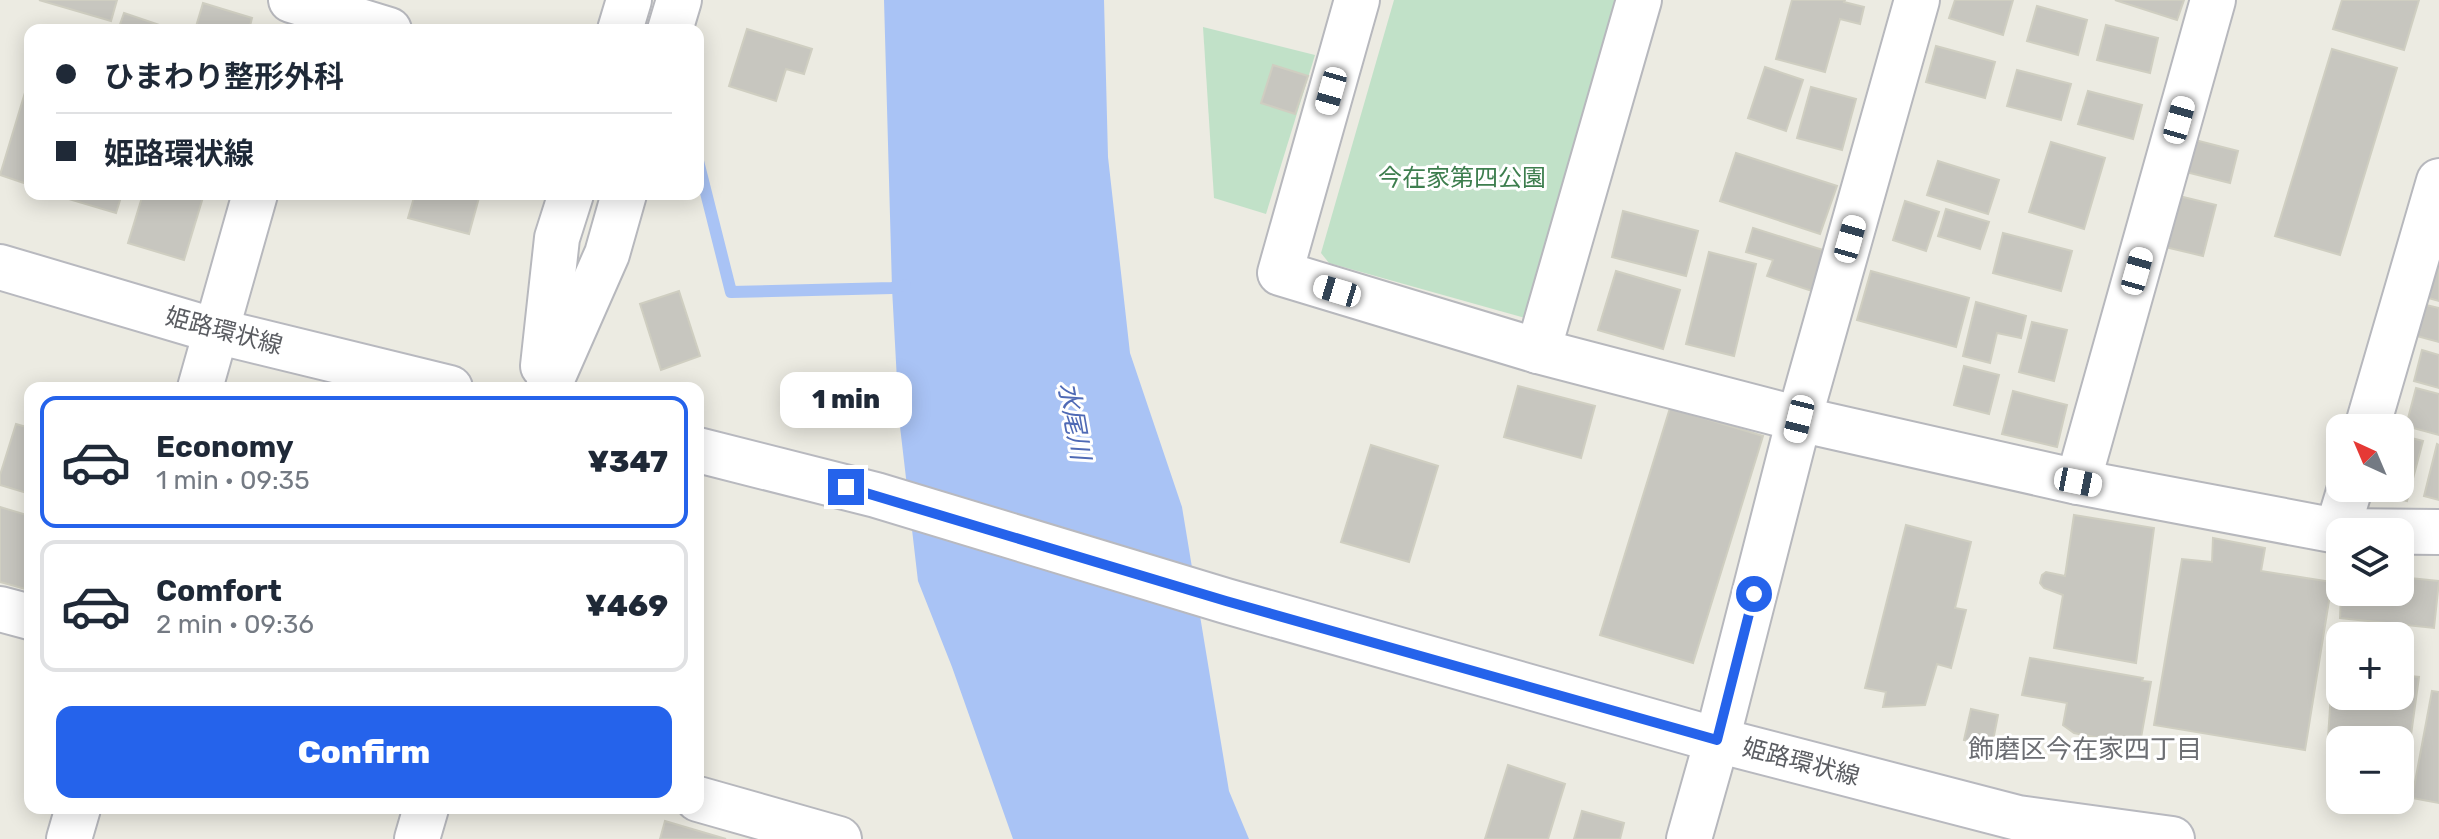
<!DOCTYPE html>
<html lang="en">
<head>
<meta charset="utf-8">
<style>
	:root { --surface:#fff; --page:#f6f6f7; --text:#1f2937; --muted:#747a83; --line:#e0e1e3; --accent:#2563eb }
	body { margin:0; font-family:Rubik,"Noto Sans JP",sans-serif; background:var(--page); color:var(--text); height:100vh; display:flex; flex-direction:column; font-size:30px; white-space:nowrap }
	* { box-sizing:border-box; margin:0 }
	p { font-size:26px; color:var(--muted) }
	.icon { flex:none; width:44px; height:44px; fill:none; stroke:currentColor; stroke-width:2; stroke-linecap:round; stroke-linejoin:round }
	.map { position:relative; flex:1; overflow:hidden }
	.panel { position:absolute; left:24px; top:382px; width:680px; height:432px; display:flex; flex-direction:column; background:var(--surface); border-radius:16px; box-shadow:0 4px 20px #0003 }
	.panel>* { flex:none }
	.hud { position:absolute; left:24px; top:24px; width:680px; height:176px; border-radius:16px; box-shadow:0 4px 20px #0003; display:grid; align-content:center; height:176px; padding:0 32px; background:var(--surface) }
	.needle { width:52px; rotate:316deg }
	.controls { position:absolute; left:2326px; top:414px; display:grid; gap:16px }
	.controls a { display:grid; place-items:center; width:88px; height:88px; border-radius:16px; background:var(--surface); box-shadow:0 4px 20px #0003; font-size:40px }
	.end { position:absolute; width:36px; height:36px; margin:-18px; border:10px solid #2563eb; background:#fff; box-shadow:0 0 0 4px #fff }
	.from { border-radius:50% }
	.bubble { position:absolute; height:56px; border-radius:16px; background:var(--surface); box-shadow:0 4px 20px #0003; font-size:26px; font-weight:800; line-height:56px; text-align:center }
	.car { position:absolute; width:24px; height:48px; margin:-24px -12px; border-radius:10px; box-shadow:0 0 6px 2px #0007; background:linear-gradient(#fff 24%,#345 0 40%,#fff 0 76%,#345 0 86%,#fff 0) }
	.hud b { display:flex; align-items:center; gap:28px; height:76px; font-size:30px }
	.hud b+b { border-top:2px solid var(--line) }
	.hud i { width:20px; height:20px; background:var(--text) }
	ul { padding:14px 0 0; list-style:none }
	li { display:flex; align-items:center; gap:24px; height:132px; margin:0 16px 12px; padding:0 16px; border:4px solid var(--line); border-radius:16px }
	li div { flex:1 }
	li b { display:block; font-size:30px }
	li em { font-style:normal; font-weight:800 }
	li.active { border-color:var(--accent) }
	li>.icon { width:72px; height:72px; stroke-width:1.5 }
	.button { display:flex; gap:16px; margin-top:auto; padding:16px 32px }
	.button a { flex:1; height:92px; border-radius:16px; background:var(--accent); color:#fff; font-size:32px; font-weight:800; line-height:92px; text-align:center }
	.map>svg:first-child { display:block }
</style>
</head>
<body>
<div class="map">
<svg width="2439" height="839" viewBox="0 0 2439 839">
	<rect width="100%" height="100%" fill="#ecebe2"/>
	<!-- green -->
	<g fill="#c1e1c8">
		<polygon points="1394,0 1632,0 1529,319 1329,263 1321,253"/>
		<polygon points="1203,27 1315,55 1266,214 1214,198"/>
	</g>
	<!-- water -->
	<polygon fill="#a9c3f5" points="884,0 1104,0 1108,157 1130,353 1182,507 1229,791 1249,839 1013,839 952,667 918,581 899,418 892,288"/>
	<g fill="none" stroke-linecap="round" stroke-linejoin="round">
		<!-- stream -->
		<polyline stroke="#a9c3f5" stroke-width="12" points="698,161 731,292 892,288 905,285"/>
	</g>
	<!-- building -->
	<g fill="#c7c6bf" stroke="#cfcec1" stroke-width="2">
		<polygon points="39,0 117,0 111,21"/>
		<polygon points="1792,0 1845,0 1844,2 1864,7 1860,24 1840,19 1825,72 1776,59"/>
		<polygon points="1955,0 2013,0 2003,35 1949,18"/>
		<polygon points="2115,0 2184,0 2177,20"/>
		<polygon points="2342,0 2419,0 2404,50 2333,29"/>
		<polygon points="203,3 252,18 249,30 195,30"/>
		<polygon points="2037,6 2087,20 2078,55 2027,41"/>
		<polygon points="124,13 174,30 118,30"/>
		<polygon points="2106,25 2158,38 2150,73 2097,60"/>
		<polygon points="747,29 812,49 804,74 786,69 776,101 729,86"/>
		<polygon points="1936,46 1995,62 1985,98 1926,82"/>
		<polygon points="2332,49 2397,68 2340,255 2275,236"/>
		<polygon points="1273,65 1308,76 1295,114 1261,103"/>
		<polygon points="1765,67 1803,80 1786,131 1748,118"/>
		<polygon points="2017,70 2071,84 2061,120 2007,106"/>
		<polygon points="30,76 30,185 0,175"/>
		<polygon points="1811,87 1856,99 1842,150 1797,138"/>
		<polygon points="2088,91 2142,105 2133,139 2078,124"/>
		<polygon points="2191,139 2238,151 2230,183 2182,171"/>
		<polygon points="2051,142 2105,158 2084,229 2029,212"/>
		<polygon points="1736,153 1837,186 1820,234 1720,201"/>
		<polygon points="1938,161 1999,180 1988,214 1927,195"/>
		<polygon points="67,194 122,194 116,213 65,198"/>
		<polygon points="143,194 204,194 184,260 128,243"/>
		<polygon points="415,194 480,194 469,234 408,218"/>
		<polygon points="2175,195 2216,205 2203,256 2161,246"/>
		<polygon points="1905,201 1939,212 1926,251 1893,240"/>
		<polygon points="1946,209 1989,222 1980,249 1938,236"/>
		<polygon points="1623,211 1698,231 1686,276 1612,257"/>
		<polygon points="1753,228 1826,251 1812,291 1767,276 1773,260 1746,252"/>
		<polygon points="2003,233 2072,251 2061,291 1993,273"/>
		<polygon points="2439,247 2439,301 2425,297"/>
		<polygon points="1709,252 1756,264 1734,356 1686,344"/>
		<polygon points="1616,271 1680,290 1663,349 1598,330"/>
		<polygon points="1871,271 1969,298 1956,347 1857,320"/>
		<polygon points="679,291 700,356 661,370 640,304"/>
		<polygon points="1976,302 2026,316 2021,338 1997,333 1990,363 1963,356"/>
		<polygon points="2426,305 2439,308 2439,342 2417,336"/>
		<polygon points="2032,322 2067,330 2054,381 2019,372"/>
		<polygon points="2422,350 2439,355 2439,388 2414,381"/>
		<polygon points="1964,366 1999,375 1989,414 1954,405"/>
		<polygon points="1518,386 1595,406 1581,458 1504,437"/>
		<polygon points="2416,388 2439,394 2439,435 2406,426"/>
		<polygon points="2013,391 2067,405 2057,447 2002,434"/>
		<polygon points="1670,408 1763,436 1693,663 1600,635"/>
		<polygon points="16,424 30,428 30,494 0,485 0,475"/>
		<polygon points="2400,435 2423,441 2407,501 2376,493 2377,488 2400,488"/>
		<polygon points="2437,444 2439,445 2439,500 2424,496"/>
		<polygon points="1371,445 1438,466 1409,562 1341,542"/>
		<polygon points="0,507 30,516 29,590 0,582"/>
		<polygon points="2074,515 2154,528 2136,663 2054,648 2063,595 2044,588 2040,583 2042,575 2046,572 2065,576"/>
		<polygon points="1906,525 1971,542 1955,608 1966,610 1951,668 1937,664 1925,705 1883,707 1886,692 1865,688"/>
		<polygon points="2213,538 2265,548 2261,571 2332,582 2305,750 2154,725 2182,559 2212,562"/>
		<polygon points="2400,577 2439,581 2434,628 2340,618 2341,592 2400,592"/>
		<polygon points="2030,658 2143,678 2142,681 2151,682 2141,738 2135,736 2134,745 2074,733 2063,725 2067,703 2022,695"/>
		<polygon points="2400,675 2419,677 2408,757 2400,757 2400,740 2340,740 2340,754 2327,754 2332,677 2340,677 2340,696 2400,696"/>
		<polygon points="2432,691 2439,692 2439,803 2412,798"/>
		<polygon points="1971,709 1998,715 1992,746 1964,740"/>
		<polygon points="1508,765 1565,784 1548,839 1485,839"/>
		<polygon points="1582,811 1624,823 1620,839 1574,839"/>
		<polygon points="665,821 726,839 660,839"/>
	</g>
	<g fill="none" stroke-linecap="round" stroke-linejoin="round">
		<defs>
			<g id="minor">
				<polyline points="291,0 389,30"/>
				<polyline points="1357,0 1280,273 1538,351 1799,419 2078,482 2337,531 2439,532"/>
				<polyline points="1538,351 1639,0"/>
				<polyline points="200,388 255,194"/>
				<polyline points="2367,428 2439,181"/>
				<polyline points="2078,482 2213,0"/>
				<polyline points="2337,531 2350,488"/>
				<polyline points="0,609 30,617"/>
				<polyline points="698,799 839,839"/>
				<polyline points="69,839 78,808"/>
				<polyline points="1689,839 1717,740 1799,419 1917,0"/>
			</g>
			<g id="tertiary">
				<polyline points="620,30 629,0"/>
				<polyline points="670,30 679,0"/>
				<polyline points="543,366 557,238 571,194"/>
				<polyline points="548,388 607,254 624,194"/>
				<polyline points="417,839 426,808"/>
			</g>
			<g id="secondary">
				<polyline points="0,267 216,331 450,388"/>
				<polyline points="698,450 876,495 1226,601 1717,740 2018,818 2172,839"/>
			</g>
		</defs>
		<!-- minor casing -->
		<use href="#minor" stroke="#b7b8bd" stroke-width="48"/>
		<!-- tertiary casing -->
		<use href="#tertiary" stroke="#b7b8bd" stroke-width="48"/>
		<!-- secondary casing -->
		<use href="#secondary" stroke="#b8b9bf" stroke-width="48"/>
		<!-- minor -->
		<use href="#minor" stroke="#fff" stroke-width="44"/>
		<!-- tertiary -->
		<use href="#tertiary" stroke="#fff" stroke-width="44"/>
		<!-- secondary -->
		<use href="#secondary" stroke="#fff" stroke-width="44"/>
	</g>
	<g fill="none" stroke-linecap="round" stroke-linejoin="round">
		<!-- route -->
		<polyline stroke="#2563eb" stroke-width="10" points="846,487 1226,601 1717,740 1754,594"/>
	</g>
	<g text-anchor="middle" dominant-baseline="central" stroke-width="6" stroke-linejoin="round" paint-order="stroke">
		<!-- park labels -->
		<g font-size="24" fill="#3d7e4e" stroke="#fff">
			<text x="1462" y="178">今在家第四公園</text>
		</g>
		<!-- street labels -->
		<g font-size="24" fill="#5a5c61" stroke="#fff">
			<text transform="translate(224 331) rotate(15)">姫路環状線</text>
			<text transform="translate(1801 762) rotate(15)">姫路環状線</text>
		</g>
		<!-- water labels -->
		<g font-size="26" font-style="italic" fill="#4f6ab5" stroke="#fff">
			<text transform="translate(1074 421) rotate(80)">水尾川</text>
		</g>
		<!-- neighbourhood labels -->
		<g font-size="26" fill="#6c6e73" stroke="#fff">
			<text x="2085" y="749">飾磨区今在家四丁目</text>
		</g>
	</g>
</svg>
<div class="controls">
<a><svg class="needle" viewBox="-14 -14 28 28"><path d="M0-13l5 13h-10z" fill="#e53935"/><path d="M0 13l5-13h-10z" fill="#747a83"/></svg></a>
<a><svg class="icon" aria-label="layers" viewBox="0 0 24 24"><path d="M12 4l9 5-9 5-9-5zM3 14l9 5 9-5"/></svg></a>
<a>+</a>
<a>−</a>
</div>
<i class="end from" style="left:1754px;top:594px"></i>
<i class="end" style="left:846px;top:487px"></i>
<div class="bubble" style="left:780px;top:372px;width:132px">1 min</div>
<i class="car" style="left:1331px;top:91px;rotate:196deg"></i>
<i class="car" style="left:2179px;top:120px;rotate:16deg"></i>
<i class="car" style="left:1850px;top:239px;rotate:16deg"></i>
<i class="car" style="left:2137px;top:271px;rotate:16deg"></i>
<i class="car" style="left:1337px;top:291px;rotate:287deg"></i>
<i class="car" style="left:1799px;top:419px;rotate:194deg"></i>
<i class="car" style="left:2078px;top:482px;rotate:101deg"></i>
<div class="hud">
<b><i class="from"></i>ひまわり整形外科</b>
<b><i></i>姫路環状線</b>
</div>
<section class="panel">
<ul>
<li class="active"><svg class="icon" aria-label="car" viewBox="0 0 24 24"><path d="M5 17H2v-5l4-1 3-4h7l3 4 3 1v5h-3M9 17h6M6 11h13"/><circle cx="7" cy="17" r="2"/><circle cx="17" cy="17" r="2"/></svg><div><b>Economy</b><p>1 min · 09:35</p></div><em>¥347</em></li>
<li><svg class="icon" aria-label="car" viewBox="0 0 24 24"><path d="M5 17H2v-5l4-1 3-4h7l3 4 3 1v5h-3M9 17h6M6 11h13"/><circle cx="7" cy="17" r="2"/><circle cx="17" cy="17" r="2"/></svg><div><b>Comfort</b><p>2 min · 09:36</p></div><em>¥469</em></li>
</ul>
<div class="button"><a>Confirm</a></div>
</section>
</div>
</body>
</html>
